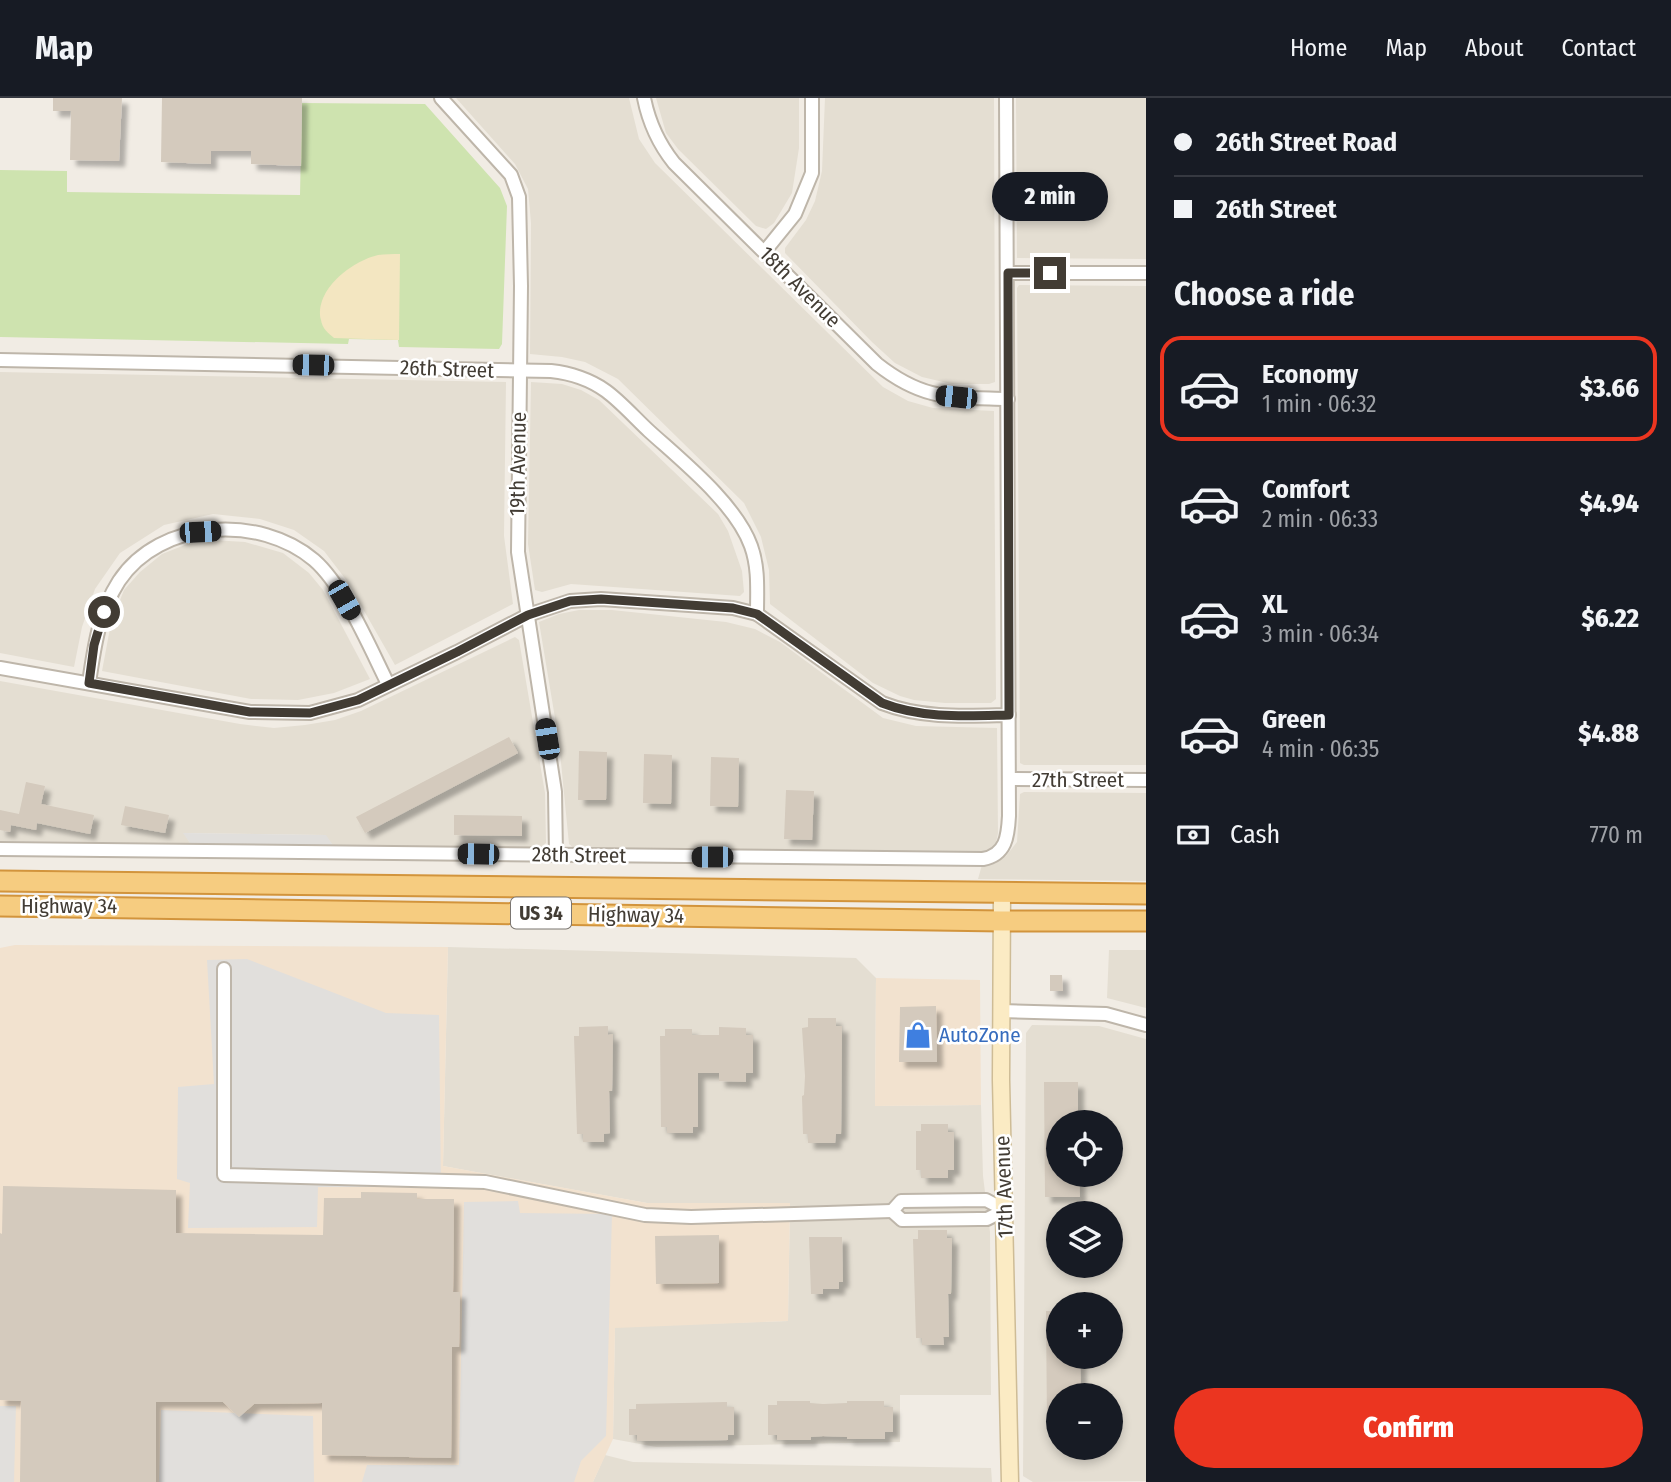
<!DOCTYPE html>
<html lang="en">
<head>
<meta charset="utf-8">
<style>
	:root { --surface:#171b24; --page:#242831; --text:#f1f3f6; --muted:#9ea1a6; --line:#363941; --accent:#eb3520 }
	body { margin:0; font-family:"Fira Sans Condensed",sans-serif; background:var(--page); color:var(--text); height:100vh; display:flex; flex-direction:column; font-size:26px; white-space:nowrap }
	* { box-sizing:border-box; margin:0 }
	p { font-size:23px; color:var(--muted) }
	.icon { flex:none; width:38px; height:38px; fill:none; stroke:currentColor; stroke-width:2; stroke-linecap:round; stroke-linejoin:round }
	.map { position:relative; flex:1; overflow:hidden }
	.side { display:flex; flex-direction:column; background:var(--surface); width:525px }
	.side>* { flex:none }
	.top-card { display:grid; align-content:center; height:154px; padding:0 28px; background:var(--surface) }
	.tools { position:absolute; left:1046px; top:1012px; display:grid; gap:14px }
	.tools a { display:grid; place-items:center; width:77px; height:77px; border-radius:50%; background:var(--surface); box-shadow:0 4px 10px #0003; font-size:35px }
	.end { position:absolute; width:32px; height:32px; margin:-16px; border:9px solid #423c34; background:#fff; box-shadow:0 0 0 4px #fff }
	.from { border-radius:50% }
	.bubble { position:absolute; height:49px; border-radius:24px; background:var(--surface); box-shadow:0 4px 10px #0003; font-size:23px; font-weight:800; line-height:49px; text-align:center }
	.car { position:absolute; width:21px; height:42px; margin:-21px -10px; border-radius:9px; box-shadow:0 0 5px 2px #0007; background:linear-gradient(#222 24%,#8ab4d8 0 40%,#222 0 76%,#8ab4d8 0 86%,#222 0) }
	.top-card b { display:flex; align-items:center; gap:24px; height:66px; font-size:26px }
	.top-card b+b { border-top:2px solid var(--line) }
	.top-card i { width:18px; height:18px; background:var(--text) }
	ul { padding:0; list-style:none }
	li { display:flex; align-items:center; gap:21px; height:105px; margin:0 14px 10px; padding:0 14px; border:4px solid transparent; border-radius:21px }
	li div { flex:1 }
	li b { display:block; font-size:26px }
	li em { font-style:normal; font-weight:800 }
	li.active { border-color:var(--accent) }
	li>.icon { width:63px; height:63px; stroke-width:1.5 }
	h2 { padding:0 28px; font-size:32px; line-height:84px }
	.pay { display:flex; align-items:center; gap:18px; height:77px; padding:0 28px; font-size:26px }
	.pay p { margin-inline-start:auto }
	.action { display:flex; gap:14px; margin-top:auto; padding:14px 28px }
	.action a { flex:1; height:80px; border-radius:42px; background:var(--accent); color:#fff; font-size:28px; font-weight:800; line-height:80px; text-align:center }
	header { display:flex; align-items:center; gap:42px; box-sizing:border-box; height:98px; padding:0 35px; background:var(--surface); border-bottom:2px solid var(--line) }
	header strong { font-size:33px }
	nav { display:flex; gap:38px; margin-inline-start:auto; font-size:24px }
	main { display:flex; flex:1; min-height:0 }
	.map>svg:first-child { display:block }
</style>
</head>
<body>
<header>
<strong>Map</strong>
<nav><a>Home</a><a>Map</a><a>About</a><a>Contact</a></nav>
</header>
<main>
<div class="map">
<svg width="1146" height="1384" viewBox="0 0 1146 1384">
	<defs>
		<filter id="shadow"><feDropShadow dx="6" dy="6" stdDeviation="2" flood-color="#0004"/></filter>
	</defs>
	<rect width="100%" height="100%" fill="#f1ece4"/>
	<!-- residential -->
	<g fill="#e4ded2" fill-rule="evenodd">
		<polygon points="456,0 629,0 639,41 655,65 883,289 908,303 933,310 994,313 996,601 991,605 945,605 914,602 900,598 873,585 770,506 769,472 761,439 744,405 618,281 585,264 562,259 530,256 531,125 528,91 515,66"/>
		<polygon points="656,0 799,0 799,50 792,95 774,125 766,131 756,128 678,51 666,35"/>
		<polygon points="825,0 994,0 995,284 989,286 952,286 922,279 895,265 872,244 785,155 785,150 806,122 815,103 822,73"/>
		<polygon points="1016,0 1146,0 1146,161 1017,160"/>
		<polygon points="1019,187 1146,188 1146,667 1024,667 1020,665 1017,190"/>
		<polygon points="0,274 506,284 504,438 513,506 395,567 347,483 324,453 294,432 260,421 213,416 164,427 120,455 95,491 82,529 74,569 0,555"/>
		<polygon points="531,284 562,286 581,292 599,302 718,416 728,433 742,473 744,494 740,498 571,486 542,494 535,492 528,446"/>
		<polygon points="212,442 245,444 283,455 309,475 323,492 370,581 334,595 298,602 251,601 102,573 111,525 124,492 140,474 162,456 190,445"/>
		<polygon points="579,512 612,512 726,524 755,531 780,544 883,620 916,628 997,630 998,735 996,745 991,750 981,756 574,750 569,746 559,644 539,524 559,516"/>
		<polygon points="515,539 519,542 545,695 546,745 539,750 334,749 325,737 184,735 190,745 0,743 0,583 240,626 274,630 305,627 335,622 361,613"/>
		<polygon points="1024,694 1146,695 1146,783 978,781 982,767 1006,758 1017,744 1020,696"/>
		<polygon points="448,849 856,860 876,880 875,1008 981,1007 983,1078 990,1134 991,1297 900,1297 900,1344 656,1349 613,1341 615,1229 788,1223 790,1105 647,1105 443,1068"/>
		<polygon points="1109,852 1146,852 1146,910 1107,900"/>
		<path d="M1032 927 1099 928 1146 941V1383L1033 1384 1023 1378 1026 935ZM1059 1024H1111V1076H1059ZM1059 1115H1111V1167H1059ZM1059 1206H1111V1258H1059ZM1059 1297H1111V1349H1059Z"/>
		<polygon points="605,1357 633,1364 991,1370 992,1384 593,1384"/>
	</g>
	<!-- commercial -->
	<g fill="#f2e2cf">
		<polygon points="15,847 448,849 443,1068 647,1105 790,1105 788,1223 615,1230 613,1341 593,1384 0,1384 0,850"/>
		<polygon points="876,880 980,882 981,1007 875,1008"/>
	</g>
	<!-- green -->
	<polygon fill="#cee3af" points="302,5 425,6 500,90 507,108 502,246 499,251 399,249 398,242 349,241 348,246 0,239 0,72 67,73 67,94 300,97"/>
	<!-- sand -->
	<path fill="#f3e6c1" d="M400 156 399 242 334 240C328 235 322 230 321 222 314 192 352 163 378 157 385 156 393 156 400 156Z"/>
	<!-- parking -->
	<g fill="#e1dfdc">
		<polygon points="183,735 326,737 334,749 190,745"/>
		<polygon points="247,861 386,915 439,917 441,1089 318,1089 317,1129 188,1130 190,1085 177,1081 178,989 214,986 207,862"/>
		<polygon points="518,1103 520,1115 612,1116 606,1338 581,1363 574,1384 362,1384 367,1367 459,1367 464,1104"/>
		<polygon points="0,1308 16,1308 14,1384 0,1384"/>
		<polygon points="161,1312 313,1318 314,1384 159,1384"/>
	</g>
	<!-- building -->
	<g fill="#d4cabd" filter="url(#shadow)">
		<polygon points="53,0 122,0 119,63 70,62 71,13 53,13"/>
		<polygon points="162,0 302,0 301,68 251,66 251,53 211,53 211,66 161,64"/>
		<polygon points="509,639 518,655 365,735 356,719"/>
		<polygon points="579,653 607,654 606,702 578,702"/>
		<polygon points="644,656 672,657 671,706 643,705"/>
		<polygon points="711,659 739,660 738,709 710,708"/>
		<polygon points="26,684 45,688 41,706 94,717 90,736 37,725 36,732 11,727 10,734 0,732 0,712 19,716"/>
		<polygon points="786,692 814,693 812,742 784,741"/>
		<polygon points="125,708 169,717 165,735 121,727"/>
		<polygon points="454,717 522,718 522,738 454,737"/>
		<polygon points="1050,877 1062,877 1063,893 1050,893"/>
		<polygon points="936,908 937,964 899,964 900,909"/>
		<polygon points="808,920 836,920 836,928 842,928 841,1036 836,1036 835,1045 808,1045 808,1036 803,1036 802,998 804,997 805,978 802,930 808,929"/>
		<polygon points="608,928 608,937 613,936 612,993 609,993 610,1035 604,1036 604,1044 583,1044 583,1036 577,1036 574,938 579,938 579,929"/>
		<polygon points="719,929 746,930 746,937 753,937 753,975 746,975 746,984 719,983 719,975 698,975 698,1029 693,1029 693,1035 667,1035 667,1029 661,1029 660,938 665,938 665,931 692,931 692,937 719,937"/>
		<polygon points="1044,984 1078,984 1078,1024 1059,1024 1059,1076 1079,1076 1080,1099 1045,1099"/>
		<polygon points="921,1026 948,1026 948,1034 954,1034 954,1072 948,1072 948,1080 921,1080 921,1072 916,1072 916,1033 921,1033"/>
		<polygon points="3,1088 176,1092 176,1135 323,1137 324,1100 361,1100 361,1094 417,1095 417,1101 454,1101 453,1194 460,1194 459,1249 452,1249 451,1360 322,1357 322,1305 254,1306 239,1319 223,1304 156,1304 156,1384 20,1384 21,1303 0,1302 0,1135 2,1136"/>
		<polygon points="918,1132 947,1132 947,1140 952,1140 951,1196 948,1196 949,1239 943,1239 944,1247 922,1247 922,1240 916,1240 913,1141 918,1141"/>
		<polygon points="719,1137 719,1185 656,1186 655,1138"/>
		<polygon points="809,1139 842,1139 843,1184 839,1184 839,1191 823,1191 823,1196 811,1196"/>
		<polygon points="1046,1213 1059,1213 1059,1258 1080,1258 1081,1297 1059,1297 1059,1328 1047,1328"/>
		<polygon points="777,1303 810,1303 810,1305 823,1306 847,1305 847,1303 884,1303 884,1309 893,1309 893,1334 885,1334 885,1341 847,1341 847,1339 823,1338 811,1339 811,1342 777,1342 777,1337 768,1337 768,1307 777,1307"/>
		<polygon points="727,1304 727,1309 734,1309 734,1337 728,1337 728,1342 637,1343 637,1337 629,1337 629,1311 636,1311 636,1306"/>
	</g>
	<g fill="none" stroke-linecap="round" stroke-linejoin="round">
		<defs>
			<g id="minor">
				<polyline points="441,0 511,77 519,99 521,188 518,454 555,694 556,757"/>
				<path d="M644 0C649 25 658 45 674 65L877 266C924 303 951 299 1008 301"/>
				<polyline points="765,153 795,116 812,75 812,0"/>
				<polyline points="1008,175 1146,175"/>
				<path d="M0 262 551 273C570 275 591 282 606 293 621 304 635 320 649 333 682 363 736 406 751 448 759 470 757 493 757 516"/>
				<path d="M0 570 250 614 310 615 358 602 457 554 528 517 570 503 601 501 733 510 757 516 882 605C923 621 966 618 1009 617"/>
				<path d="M89 585C94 550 99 514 119 483 160 421 260 416 314 462 344 488 370 550 388 586"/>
				<polyline points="1009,681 1146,682"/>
				<path d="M0 751 983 761C1006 757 1008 738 1009 718L1006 0"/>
				<polyline points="224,871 224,1077 485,1084 645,1117 691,1119 892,1113"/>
				<polyline points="1001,913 1106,916 1146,927"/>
				<polyline points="892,1113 901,1103 986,1102 1005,1112"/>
				<polyline points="892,1113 902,1122 979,1121 987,1121 1005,1112"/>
			</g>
			<polyline id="secondary" points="1002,795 1001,982 1010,1384"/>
			<g id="trunk">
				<polyline points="0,783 1146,796"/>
				<polyline points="0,808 1002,823 1146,823"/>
			</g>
		</defs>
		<!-- minor casing -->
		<use href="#minor" stroke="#beb6aa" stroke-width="16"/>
		<!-- secondary casing -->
		<use href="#secondary" stroke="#cebc96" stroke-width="19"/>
		<!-- trunk casing -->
		<use href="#trunk" stroke="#d2943c" stroke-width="23"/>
		<!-- minor -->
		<use href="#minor" stroke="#fff" stroke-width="12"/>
		<!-- secondary -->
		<use href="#secondary" stroke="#fbebc4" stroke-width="16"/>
		<!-- trunk -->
		<use href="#trunk" stroke="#f6cc80" stroke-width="19"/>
	</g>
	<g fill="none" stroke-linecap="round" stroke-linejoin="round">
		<!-- route -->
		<path stroke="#423c34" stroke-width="9" d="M104 514 94 547 89 585 250 614 310 615 358 602 457 554 528 517 570 503 601 501 733 510 757 516 882 605C923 621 966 618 1009 617L1008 175H1050"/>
	</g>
	<!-- icons -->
	<defs>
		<symbol id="shop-bare" viewBox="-9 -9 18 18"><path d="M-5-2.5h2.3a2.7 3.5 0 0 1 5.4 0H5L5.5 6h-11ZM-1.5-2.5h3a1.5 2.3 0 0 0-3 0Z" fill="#3f7fe0" stroke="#fff" stroke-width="2.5" paint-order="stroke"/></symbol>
	</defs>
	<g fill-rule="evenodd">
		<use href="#shop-bare" x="899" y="918" width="38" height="38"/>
	</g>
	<g text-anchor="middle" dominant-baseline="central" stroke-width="5" stroke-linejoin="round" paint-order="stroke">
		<!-- shield labels -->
		<rect fill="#fff" stroke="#7b7671" stroke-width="2" x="511" y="799.5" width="60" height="31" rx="5"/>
		<g font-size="19" font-weight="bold" fill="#423c34">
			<text x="541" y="815">US 34</text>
		</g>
		<!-- street labels -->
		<g font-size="21" fill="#423c34" stroke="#fff">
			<text transform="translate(800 189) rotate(45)">18th Avenue</text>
			<text transform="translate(447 271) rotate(2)">26th Street</text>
			<text transform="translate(518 366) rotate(-89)">19th Avenue</text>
			<text x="1078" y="682">27th Street</text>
			<text transform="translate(579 757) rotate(1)">28th Street</text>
			<text x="69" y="808">Highway 34</text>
			<text transform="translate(636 817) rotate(1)">Highway 34</text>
			<text transform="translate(1004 1089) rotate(-92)">17th Avenue</text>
		</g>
		<!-- shop labels -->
		<g font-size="21" fill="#366cbe" stroke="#fff" text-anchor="start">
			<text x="939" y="937">AutoZone</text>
		</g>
	</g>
</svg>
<div class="tools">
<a><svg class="icon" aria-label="locate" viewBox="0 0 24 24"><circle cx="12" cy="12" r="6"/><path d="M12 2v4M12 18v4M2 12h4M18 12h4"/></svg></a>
<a><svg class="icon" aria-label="layers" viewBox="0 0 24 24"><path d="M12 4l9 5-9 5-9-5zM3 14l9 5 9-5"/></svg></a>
<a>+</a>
<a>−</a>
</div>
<i class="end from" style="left:104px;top:514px"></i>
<i class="end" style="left:1050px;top:175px"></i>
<div class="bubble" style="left:992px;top:74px;width:116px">2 min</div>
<i class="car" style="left:313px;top:267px;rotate:271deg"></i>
<i class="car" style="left:956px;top:299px;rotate:276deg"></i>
<i class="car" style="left:200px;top:434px;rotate:87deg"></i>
<i class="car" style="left:344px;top:502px;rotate:150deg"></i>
<i class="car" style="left:547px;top:641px;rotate:351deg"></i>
<i class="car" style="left:478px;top:756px;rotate:271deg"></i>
<i class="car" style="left:712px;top:759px;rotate:270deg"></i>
</div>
<section class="side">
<div class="top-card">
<b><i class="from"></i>26th Street Road</b>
<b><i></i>26th Street</b>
</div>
<h2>Choose a ride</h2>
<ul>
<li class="active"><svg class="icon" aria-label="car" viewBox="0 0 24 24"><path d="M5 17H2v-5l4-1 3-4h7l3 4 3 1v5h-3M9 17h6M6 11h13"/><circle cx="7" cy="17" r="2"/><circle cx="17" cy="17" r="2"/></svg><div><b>Economy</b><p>1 min · 06:32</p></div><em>$3.66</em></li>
<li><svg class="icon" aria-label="car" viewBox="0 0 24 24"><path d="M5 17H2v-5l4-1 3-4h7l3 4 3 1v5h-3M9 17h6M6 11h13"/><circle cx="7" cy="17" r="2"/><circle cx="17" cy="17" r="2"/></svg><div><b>Comfort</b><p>2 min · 06:33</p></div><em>$4.94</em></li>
<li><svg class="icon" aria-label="car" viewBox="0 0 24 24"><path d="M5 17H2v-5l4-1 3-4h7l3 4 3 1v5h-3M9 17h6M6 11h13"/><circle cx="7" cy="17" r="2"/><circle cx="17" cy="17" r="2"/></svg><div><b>XL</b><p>3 min · 06:34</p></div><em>$6.22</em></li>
<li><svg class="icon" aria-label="car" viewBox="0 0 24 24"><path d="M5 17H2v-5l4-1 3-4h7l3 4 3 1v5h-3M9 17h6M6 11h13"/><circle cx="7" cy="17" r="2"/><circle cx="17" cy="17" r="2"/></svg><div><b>Green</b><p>4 min · 06:35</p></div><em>$4.88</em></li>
</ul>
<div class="pay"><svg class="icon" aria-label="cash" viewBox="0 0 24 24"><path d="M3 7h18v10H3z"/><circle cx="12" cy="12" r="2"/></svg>Cash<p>770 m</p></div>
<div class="action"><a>Confirm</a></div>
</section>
</main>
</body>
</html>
